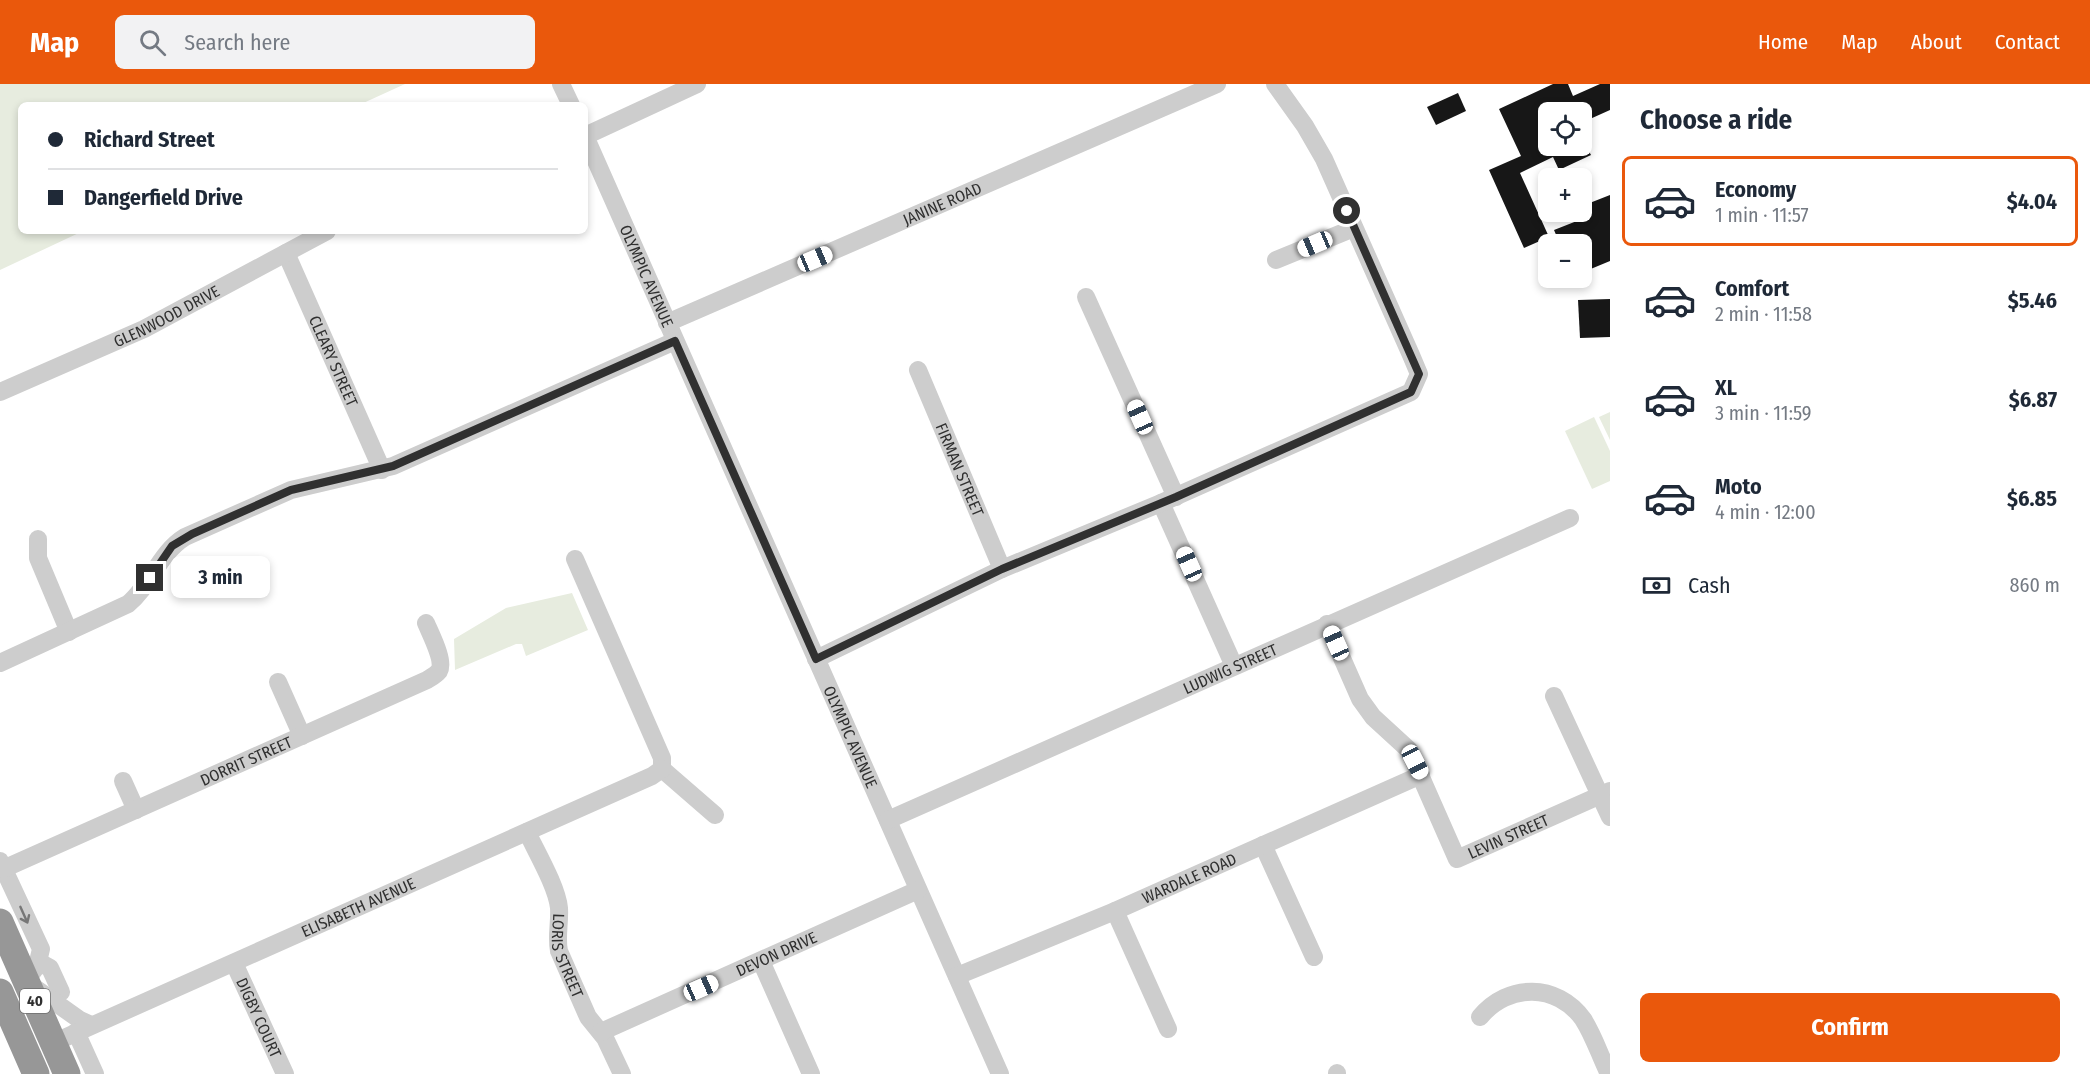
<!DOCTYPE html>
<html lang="en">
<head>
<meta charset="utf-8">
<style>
	:root { --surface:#fff; --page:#f2f2f3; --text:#1f2937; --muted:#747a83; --line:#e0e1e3; --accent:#ea580c }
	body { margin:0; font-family:"Fira Sans Condensed",sans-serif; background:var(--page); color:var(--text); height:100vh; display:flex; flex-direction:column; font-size:22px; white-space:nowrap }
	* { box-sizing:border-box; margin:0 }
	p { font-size:20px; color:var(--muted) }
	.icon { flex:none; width:33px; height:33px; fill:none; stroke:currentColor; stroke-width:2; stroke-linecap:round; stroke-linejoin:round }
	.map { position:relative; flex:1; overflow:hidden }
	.sheet { display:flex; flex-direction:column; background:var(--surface); width:480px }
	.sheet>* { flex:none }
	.guide { position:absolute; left:18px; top:18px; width:570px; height:132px; border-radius:9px; box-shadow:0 3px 9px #0003; display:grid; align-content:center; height:132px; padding:0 30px; background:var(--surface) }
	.tools { position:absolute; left:1538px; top:18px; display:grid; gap:12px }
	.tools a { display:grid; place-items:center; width:54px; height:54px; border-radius:9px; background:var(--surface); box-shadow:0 3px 9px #0003; font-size:30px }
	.end { position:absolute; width:27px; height:27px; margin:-14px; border:8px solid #303030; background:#fff; box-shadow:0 0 0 3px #fff }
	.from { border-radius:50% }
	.bubble { position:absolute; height:42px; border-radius:9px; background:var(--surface); box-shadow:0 3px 9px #0003; font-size:20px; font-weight:700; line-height:42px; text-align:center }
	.car { position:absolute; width:18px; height:36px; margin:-18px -9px; border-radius:8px; box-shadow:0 0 4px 2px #0007; background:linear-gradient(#fff 24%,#345 0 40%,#fff 0 76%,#345 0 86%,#fff 0) }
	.guide b { display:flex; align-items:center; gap:21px; height:57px; font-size:22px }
	.guide b+b { border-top:2px solid var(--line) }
	.guide i { width:15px; height:15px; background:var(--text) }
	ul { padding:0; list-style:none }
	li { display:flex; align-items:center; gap:18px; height:90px; margin:0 12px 9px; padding:0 18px; border:3px solid transparent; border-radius:9px }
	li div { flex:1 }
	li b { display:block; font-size:22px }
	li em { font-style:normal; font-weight:700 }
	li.on { border-color:var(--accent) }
	li>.icon { width:54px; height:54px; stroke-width:1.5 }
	h2 { padding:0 30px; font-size:27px; line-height:72px }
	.pay { display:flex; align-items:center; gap:15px; height:66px; padding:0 30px; font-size:22px }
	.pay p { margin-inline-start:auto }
	.cta { display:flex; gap:12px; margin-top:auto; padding:12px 30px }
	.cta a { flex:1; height:69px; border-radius:9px; background:var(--accent); color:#fff; font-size:24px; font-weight:700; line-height:69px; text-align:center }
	header { display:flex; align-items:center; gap:36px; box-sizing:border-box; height:84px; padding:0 30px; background:var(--accent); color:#fff }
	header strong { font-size:28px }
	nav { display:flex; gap:33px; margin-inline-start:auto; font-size:21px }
	.search { width:420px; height:54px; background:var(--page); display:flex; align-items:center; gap:15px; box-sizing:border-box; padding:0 21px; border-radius:9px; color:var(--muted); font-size:22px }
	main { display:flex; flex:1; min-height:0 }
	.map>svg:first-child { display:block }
</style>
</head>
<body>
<header>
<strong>Map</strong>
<div class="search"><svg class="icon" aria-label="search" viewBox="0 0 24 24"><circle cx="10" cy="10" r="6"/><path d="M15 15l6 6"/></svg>Search here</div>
<nav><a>Home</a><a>Map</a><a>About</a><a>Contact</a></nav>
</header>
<main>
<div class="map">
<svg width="1610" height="990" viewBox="0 0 1610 990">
	<rect width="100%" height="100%" fill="#fff"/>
	<!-- green -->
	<g fill="#e7ecdf">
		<polygon points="0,0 405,0 359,21 21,21 21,147 83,147 0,186"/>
		<polygon points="1610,328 1610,356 1599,333"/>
		<polygon points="1594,333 1610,367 1610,397 1592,405 1565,347"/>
		<polygon points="572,509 588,546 526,572 522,560 516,560 455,586 454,555 506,524"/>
	</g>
	<!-- building -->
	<g fill="#171717">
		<polygon points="1553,0 1568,0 1573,12 1600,0 1610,0 1610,26 1581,39 1581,28 1548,28 1548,62 1586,62 1591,71 1559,86 1553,73 1520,89 1549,153 1524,164 1489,86 1521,72 1499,25"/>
		<polygon points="1458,9 1466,27 1436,41 1427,23"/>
		<polygon points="1610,111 1610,177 1581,189 1581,160 1560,160 1554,146 1587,133 1582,122"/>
		<polygon points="1610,215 1610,253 1580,254 1578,216"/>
	</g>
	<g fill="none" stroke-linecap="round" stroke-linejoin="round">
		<!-- minor -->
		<g stroke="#cdcdcd" stroke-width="18">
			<polyline points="561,0 571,21"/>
			<path id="s1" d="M585 52 1000 990"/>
			<polyline points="585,52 697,0"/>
			<path id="s2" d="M286 169 382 386"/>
			<polyline points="1276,176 1354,144"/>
			<polyline points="1086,213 1176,413"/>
			<path id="s3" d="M667 239 1217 0"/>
			<path id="s4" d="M918 286 1002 485"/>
			<path id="s5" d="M0 308 144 245 327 147"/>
			<polyline points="1161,419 1234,582"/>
			<polyline points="38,455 38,474 69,548"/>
			<polyline points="575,475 662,674 662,685 715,731"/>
			<path id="s6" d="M1327 540 1360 615 1373 633 1409 666 1457 775 1610 707"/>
			<polyline points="816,575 1002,485 1161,419 1411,308 1419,290 1411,271 1324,75 1305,42 1275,0"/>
			<path d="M0 579 128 520C151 501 159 469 185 453L291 406 393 382 675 257"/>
			<polyline points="278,598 302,652"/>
			<polyline points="1554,612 1610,733"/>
			<polyline points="123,697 136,726"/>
			<path id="s7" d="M888 736 1570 434"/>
			<path id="s8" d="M527 748C537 769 557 803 559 824 560 839 556 853 559 867L588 933 605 954 622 990"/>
			<polyline points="1263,761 1314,873"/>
			<polyline points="0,777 41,865 37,882 26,897"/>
			<path id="s9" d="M3 785 427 596C430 594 436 591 439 587 445 577 430 549 426 539"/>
			<polyline points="1115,827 1168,945"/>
			<polyline points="761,877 811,990"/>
			<polyline points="39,878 50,884 61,908"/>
			<path id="s10" d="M234 879 285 990"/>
			<path id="s11" d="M957 892 1115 827 1421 691"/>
			<polyline points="28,899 80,936 91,941"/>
			<path d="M1480 933C1508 899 1557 899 1583 935 1594 952 1600 972 1609 990"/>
			<polyline points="76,948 95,990"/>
			<path id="s12" d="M601 948 918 806"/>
			<path id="s13" d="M53 959 652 692 662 685"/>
			<polyline points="1337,989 1337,990"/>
		</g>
		<!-- highway -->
		<g stroke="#979797" stroke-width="27">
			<polyline points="0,838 67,990"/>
			<polyline points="0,908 36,990"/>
		</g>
	</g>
	<!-- one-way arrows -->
	<defs><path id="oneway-shaft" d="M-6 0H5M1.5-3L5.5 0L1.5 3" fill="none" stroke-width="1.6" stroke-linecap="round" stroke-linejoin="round" transform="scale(1.5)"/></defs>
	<use stroke="#777" href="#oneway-shaft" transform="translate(24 831) rotate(66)"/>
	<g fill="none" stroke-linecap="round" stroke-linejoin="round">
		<!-- route -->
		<polyline stroke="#303030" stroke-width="8" points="150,494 172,462 192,450 291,406 393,382 675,257 816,575 1002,485 1176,413 1411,308 1419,290 1347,127"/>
	</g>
	<g text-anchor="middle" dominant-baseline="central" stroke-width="6" stroke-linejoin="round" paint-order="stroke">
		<!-- shield labels -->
		<rect fill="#fff" stroke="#6e6e6e" stroke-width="1.5" x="20" y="905" width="30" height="24" rx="4.5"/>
		<g font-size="15" font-weight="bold" fill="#303030">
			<text x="35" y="917">40</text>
		</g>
		<!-- street labels -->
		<g font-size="16" fill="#303030" stroke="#fff">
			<text stroke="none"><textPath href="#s3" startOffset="300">JANINE ROAD</textPath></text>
			<text stroke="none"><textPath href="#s1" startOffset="153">OLYMPIC AVENUE</textPath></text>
			<text stroke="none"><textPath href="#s5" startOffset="183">GLENWOOD DRIVE</textPath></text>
			<text stroke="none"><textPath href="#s2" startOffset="118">CLEARY STREET</textPath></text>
			<text stroke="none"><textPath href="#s4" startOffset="108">FIRMAN STREET</textPath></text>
			<text stroke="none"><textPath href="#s7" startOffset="374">LUDWIG STREET</textPath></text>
			<text stroke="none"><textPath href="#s1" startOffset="657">OLYMPIC AVENUE</textPath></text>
			<text stroke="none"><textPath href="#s9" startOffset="266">DORRIT STREET</textPath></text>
			<text stroke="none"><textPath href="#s6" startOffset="328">LEVIN STREET</textPath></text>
			<text stroke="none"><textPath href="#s11" startOffset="252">WARDALE ROAD</textPath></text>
			<text stroke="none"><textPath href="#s13" startOffset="334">ELISABETH AVENUE</textPath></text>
			<text stroke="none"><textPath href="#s12" startOffset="192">DEVON DRIVE</textPath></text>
			<text stroke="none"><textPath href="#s8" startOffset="132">LORIS STREET</textPath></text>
			<text stroke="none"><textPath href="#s10" startOffset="60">DIGBY COURT</textPath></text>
		</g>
	</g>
</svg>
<div class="tools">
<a><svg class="icon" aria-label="locate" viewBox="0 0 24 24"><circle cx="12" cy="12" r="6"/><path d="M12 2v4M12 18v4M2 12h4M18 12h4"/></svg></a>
<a>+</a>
<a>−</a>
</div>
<i class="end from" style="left:1347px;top:127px"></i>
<i class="end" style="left:150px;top:494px"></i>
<div class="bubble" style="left:171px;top:472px;width:99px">3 min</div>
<i class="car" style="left:1315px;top:160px;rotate:247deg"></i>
<i class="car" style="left:815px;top:175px;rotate:67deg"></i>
<i class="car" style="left:1140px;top:333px;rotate:336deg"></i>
<i class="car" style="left:1189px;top:480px;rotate:336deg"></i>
<i class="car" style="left:1336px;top:559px;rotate:336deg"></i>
<i class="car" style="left:1415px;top:678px;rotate:153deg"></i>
<i class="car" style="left:701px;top:904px;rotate:66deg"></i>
<div class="guide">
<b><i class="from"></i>Richard Street</b>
<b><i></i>Dangerfield Drive</b>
</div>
</div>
<section class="sheet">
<h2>Choose a ride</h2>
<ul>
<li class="on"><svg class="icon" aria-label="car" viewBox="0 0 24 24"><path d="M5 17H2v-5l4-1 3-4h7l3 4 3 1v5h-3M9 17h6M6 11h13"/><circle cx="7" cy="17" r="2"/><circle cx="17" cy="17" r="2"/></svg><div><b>Economy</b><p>1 min · 11:57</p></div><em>$4.04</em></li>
<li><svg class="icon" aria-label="car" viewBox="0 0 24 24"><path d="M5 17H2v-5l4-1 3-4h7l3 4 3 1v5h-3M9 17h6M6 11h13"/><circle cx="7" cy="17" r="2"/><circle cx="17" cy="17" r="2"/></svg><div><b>Comfort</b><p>2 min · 11:58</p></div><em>$5.46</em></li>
<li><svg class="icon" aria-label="car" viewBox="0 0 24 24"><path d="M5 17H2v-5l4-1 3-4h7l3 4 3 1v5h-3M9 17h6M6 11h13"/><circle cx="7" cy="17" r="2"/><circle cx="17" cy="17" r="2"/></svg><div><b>XL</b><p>3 min · 11:59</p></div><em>$6.87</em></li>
<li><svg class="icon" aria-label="car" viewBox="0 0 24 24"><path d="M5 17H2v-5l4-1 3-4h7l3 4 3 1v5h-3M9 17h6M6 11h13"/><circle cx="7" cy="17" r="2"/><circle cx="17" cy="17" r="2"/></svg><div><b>Moto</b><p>4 min · 12:00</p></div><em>$6.85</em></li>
</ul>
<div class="pay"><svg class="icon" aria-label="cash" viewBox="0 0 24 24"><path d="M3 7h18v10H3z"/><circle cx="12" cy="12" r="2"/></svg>Cash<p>860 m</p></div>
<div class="cta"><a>Confirm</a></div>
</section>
</main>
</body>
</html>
